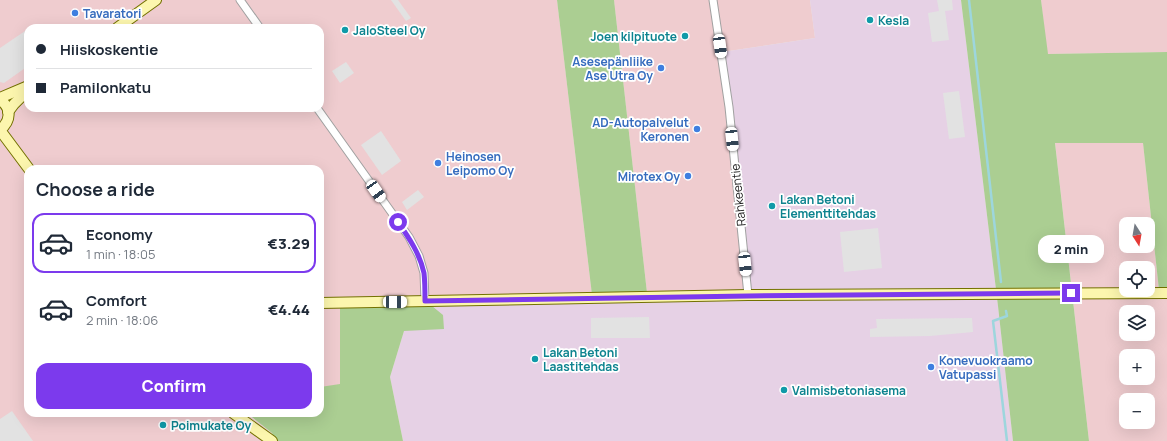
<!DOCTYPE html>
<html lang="en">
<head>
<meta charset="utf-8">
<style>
	:root { --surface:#fff; --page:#f2f2f3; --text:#1f2937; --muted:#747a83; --line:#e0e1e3; --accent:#7c3aed }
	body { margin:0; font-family:Manrope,sans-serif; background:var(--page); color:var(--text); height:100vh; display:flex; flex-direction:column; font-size:15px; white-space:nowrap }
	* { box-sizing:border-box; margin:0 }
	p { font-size:13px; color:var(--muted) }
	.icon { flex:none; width:22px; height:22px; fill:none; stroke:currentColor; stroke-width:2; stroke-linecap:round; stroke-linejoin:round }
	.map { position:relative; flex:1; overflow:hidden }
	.side { position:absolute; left:24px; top:165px; width:300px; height:252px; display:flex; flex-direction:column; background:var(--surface); border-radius:12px; box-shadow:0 4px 16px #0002 }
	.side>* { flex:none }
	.guide { position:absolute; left:24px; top:24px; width:300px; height:88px; border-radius:12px; box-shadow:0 4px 16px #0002; display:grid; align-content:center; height:88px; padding:0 12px; background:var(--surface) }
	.needle { width:26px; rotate:169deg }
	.controls { position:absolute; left:1119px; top:217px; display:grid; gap:8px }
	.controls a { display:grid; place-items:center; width:36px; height:36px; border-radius:8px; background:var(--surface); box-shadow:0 4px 16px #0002; font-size:20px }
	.end { position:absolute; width:18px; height:18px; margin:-9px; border:5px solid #7c3aed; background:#fff; box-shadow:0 0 0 2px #fff }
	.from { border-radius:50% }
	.bubble { position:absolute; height:28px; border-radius:12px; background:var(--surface); box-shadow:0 4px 16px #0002; font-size:13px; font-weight:800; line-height:28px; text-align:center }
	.car { position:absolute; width:12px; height:24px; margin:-12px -6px; border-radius:5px; box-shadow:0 0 3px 1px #0007; background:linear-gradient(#fff 24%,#345 0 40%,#fff 0 76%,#345 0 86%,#fff 0) }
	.guide b { display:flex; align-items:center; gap:14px; height:38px; font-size:15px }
	.guide b+b { border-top:1px solid var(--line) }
	.guide i { width:10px; height:10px; background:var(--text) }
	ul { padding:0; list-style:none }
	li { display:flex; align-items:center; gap:12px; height:60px; margin:0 8px 6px; padding:0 4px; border:2px solid transparent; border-radius:12px }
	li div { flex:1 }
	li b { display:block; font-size:15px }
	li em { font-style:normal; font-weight:800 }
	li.on { border-color:var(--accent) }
	li>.icon { width:36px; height:36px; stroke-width:1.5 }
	h2 { padding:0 12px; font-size:18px; line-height:48px }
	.button { display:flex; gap:8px; margin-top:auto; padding:8px 12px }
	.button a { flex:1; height:46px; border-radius:12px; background:var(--accent); color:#fff; font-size:16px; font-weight:800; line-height:46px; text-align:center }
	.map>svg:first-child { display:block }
</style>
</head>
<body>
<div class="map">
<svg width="1167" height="441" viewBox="0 0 1167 441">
	<rect width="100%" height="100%" fill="#ede7df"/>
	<!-- commercial -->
	<g fill="#efcccf" fill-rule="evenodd">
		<path d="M0 0H557L592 295 340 298V385L320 387V169H28V413H249L248 415 272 433 276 441H0ZM28 28H320V108H28Z"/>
		<polygon points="614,0 810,0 815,38 722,52 751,290 647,293"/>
		<polygon points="1041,0 1167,0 1167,52 1047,54"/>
		<path d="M1055 142 1143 143 1159 290H1167V441H1089ZM1126 224H1148V246H1126ZM1126 268H1148V290H1126ZM1126 312H1148V334H1126ZM1126 356H1148V378H1126ZM1126 400H1148V422H1126Z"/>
	</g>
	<!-- industrial -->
	<polygon fill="#e6d1e5" points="810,0 961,0 998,306 1013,441 403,441 390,377 404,331 421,297 751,289 722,52 815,38"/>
	<!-- forest -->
	<g fill="#abce92">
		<polygon points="557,0 614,0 647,293 592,295"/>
		<polygon points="961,0 1041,0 1048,54 1167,52 1167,290 1159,290 1143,143 1055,143 1089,441 1013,441 998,306"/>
		<polygon points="421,297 443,315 444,329 404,331 390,377 403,441 276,441 272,433 248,414 249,413 278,413 287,417 292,413 320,413 320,387 340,384 340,298"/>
	</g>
	<!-- parking -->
	<g fill="#e2e2e2">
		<polygon points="391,0 398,0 411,18 406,21"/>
		<polygon points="937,0 952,0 953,10 945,11 949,40 932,42 928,13 939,11"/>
		<polygon points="28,29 28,66 4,83 0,82 0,48"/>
		<polygon points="346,62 354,73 340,83 332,71"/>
		<polygon points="959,91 965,137 949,139 943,93"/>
		<polygon points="381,131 401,161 382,175 361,145"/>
		<polygon points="418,190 424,197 407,210 402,202"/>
		<polygon points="878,228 882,268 844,272 840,232"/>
		<polygon points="649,317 650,338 591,338 591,318"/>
		<polygon points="972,318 973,332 930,336 870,337 870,329 877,328 876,319"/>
		<polygon points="12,411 33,441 0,441 0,419"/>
	</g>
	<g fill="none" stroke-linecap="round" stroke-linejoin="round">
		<!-- stream -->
		<g stroke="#9dd6dd" stroke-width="2.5">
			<polyline points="969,0 1001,282"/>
			<polyline points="1006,311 1007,316 993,321 1007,441"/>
		</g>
		<defs>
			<g id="street">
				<polyline points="240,0 260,28"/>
				<polyline points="713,0 729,107 748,295"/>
				<polyline points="317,108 409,237 419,256 424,273 425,301"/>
			</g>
			<g id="secondary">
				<polyline points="117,28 156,0"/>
				<polyline points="0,98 28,86"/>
				<path d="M0 100C12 108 11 121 0 130"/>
				<polyline points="8,112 14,104 28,90"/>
				<polyline points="0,130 29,169"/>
				<polyline points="320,303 748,295 1167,293"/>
				<polyline points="233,413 272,441"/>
			</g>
		</defs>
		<!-- street casing -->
		<use href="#street" stroke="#a1a1a1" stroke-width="9"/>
		<!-- secondary casing -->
		<use href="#secondary" stroke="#737100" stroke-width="12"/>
		<!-- street -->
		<use href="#street" stroke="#fff" stroke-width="7"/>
		<!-- secondary -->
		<use href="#secondary" stroke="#fcf6ae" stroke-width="10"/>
	</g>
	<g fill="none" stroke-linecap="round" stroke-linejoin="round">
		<!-- route -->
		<path stroke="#7c3aed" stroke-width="5" d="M398 222C409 238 420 254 424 273 425 282 425 292 425 301L748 296 1071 293"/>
	</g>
	<!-- markers -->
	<g fill="#3f7fe0" stroke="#fff" stroke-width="1.5">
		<circle cx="75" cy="13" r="4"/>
		<circle cx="661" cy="68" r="4"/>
		<circle cx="697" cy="129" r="4"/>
		<circle cx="438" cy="163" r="4"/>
		<circle cx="688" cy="176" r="4"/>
		<circle cx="931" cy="367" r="4"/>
	</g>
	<g fill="#0f9aa8" stroke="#fff" stroke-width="1.5">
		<circle cx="870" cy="20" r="4"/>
		<circle cx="345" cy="30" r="4"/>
		<circle cx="685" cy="36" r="4"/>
		<circle cx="772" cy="206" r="4"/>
		<circle cx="535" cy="359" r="4"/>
		<circle cx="784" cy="390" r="4"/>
		<circle cx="163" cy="425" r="4"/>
	</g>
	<g text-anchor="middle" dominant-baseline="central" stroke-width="3.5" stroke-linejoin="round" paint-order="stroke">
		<!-- shop labels -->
		<g font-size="12" font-weight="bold" fill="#366cbe" stroke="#fff" text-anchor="start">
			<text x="83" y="13">Tavaratori</text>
			<text x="653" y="61" text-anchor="end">Asesepänliike<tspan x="653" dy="14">Ase Utra Oy</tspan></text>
			<text x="689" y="122" text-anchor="end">AD-Autopalvelut<tspan x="689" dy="14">Keronen</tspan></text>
			<text x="446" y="156">Heinosen<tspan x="446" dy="14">Leipomo Oy</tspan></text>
			<text x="680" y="176" text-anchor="end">Mirotex Oy</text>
			<text x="939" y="360">Konevuokraamo<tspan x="939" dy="14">Vatupassi</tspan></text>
		</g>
		<!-- culture labels -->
		<g font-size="12" font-weight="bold" fill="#0d838f" stroke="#fff" text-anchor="start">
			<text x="878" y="20">Kesla</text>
			<text x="353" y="30">JaloSteel Oy</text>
			<text x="677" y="36" text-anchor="end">Joen kilpituote</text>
			<text x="780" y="199">Lakan Betoni<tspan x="780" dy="14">Elementtitehdas</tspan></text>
			<text x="543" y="352">Lakan Betoni<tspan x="543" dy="14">Laastitehdas</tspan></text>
			<text x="792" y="390">Valmisbetoniasema</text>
			<text x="171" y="425">Poimukate Oy</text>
		</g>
		<!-- street labels -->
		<g font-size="12" fill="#1a1a1a" stroke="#fff">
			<text transform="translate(738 195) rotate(-96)">Rahkeentie</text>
		</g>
	</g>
</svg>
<div class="controls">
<a><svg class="needle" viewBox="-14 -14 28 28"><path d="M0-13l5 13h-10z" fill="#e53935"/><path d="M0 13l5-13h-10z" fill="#747a83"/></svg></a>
<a><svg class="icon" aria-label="locate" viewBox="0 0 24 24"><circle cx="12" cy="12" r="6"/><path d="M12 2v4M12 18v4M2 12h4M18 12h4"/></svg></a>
<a><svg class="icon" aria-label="layers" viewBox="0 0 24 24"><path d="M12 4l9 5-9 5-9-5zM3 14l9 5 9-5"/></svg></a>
<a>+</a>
<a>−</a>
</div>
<i class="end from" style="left:398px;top:222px"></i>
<i class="end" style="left:1071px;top:293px"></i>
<div class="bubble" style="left:1038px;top:235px;width:66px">2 min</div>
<i class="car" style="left:720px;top:46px;rotate:172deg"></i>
<i class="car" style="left:732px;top:139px;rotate:174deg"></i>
<i class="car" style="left:376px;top:191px;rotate:145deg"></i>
<i class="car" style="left:745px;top:264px;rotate:174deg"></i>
<i class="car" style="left:395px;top:302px;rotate:90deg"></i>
<div class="guide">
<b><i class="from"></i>Hiiskoskentie</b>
<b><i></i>Pamilonkatu</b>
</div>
<section class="side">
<h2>Choose a ride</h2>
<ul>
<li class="on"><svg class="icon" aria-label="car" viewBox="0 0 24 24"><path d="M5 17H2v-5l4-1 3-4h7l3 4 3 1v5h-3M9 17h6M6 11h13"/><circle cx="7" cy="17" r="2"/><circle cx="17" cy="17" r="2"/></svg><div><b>Economy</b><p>1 min · 18:05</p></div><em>€3.29</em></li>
<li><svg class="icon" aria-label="car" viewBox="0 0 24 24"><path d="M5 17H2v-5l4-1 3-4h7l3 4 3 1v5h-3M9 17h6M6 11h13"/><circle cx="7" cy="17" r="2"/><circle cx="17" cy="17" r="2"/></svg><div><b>Comfort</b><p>2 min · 18:06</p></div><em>€4.44</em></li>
</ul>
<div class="button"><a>Confirm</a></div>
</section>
</div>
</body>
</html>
